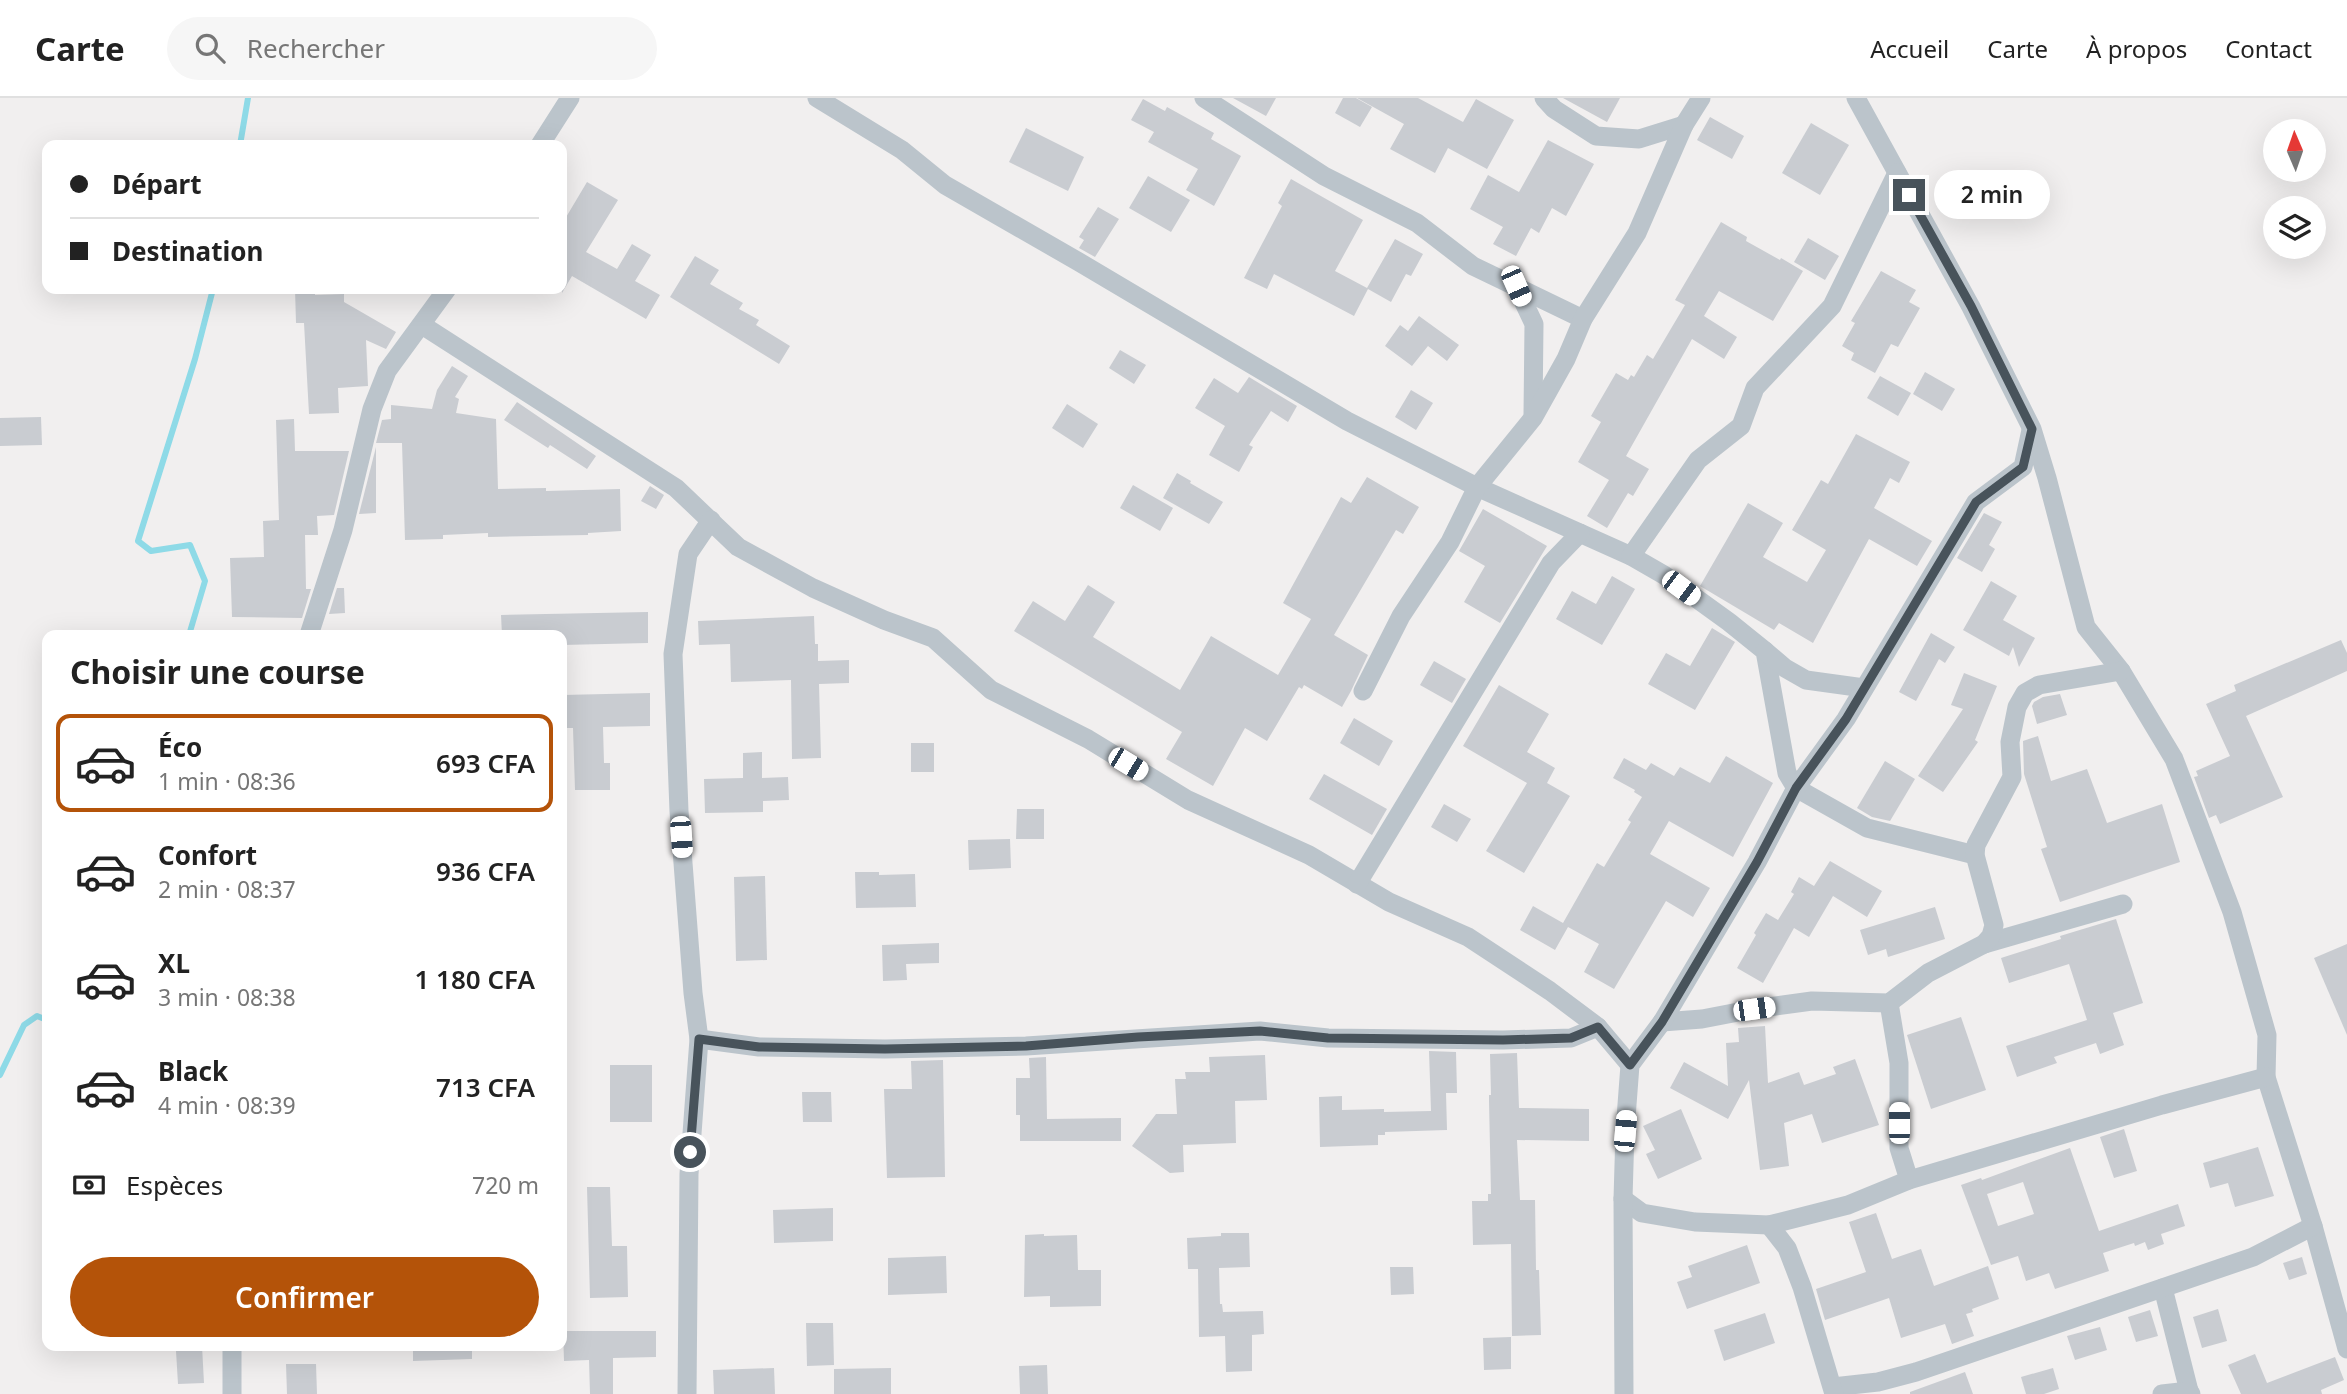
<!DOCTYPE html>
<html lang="fr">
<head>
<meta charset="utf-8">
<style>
	:root { --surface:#fff; --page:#f6f6f6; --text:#222; --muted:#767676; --line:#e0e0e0; --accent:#b45309 }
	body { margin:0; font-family:"Noto Sans",sans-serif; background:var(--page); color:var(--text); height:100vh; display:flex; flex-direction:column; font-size:26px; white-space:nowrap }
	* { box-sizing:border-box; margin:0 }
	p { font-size:23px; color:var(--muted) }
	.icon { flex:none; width:38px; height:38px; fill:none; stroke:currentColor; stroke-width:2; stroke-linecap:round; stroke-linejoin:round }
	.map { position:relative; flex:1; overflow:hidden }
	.sheet { position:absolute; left:42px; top:532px; width:525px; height:721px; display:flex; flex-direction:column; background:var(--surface); border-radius:14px; box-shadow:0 7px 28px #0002 }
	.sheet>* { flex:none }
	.banner { position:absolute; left:42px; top:42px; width:525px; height:154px; border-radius:14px; box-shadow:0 7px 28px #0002; display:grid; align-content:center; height:154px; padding:0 28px; background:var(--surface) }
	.needle { width:46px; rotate:358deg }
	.controls { position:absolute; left:2263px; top:21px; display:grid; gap:14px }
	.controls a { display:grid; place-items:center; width:63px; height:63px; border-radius:50%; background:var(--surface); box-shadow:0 7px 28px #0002; font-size:35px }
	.end { position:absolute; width:32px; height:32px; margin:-16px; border:9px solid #48535b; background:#fff; box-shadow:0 0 0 4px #fff }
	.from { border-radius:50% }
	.bubble { position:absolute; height:49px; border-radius:24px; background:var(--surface); box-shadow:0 7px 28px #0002; font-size:23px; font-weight:600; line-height:49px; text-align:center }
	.car { position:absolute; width:21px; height:42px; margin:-21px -10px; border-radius:9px; box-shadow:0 0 5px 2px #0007; background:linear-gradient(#fff 24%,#345 0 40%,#fff 0 76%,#345 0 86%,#fff 0) }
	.banner b { display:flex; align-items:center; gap:24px; height:66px; font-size:26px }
	.banner b+b { border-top:2px solid var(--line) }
	.banner i { width:18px; height:18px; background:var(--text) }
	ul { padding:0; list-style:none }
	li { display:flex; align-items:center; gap:21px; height:98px; margin:0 14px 10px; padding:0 14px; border:4px solid transparent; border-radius:14px }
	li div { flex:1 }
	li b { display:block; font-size:26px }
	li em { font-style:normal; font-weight:600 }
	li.on { border-color:var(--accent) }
	li>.icon { width:63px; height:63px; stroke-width:1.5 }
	h2 { padding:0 28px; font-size:32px; line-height:84px }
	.pay { display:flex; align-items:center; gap:18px; height:77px; padding:0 28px; font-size:26px }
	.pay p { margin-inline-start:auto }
	.button { display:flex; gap:14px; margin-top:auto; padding:14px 28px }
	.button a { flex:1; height:80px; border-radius:42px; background:var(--accent); color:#fff; font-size:28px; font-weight:600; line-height:80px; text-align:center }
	header { display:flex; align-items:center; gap:42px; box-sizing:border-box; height:98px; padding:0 35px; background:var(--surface); border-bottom:2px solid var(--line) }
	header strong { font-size:33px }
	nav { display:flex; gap:38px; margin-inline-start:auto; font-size:24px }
	.search { width:490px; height:63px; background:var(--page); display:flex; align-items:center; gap:18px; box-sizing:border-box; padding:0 24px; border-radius:38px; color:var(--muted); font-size:26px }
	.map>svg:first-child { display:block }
</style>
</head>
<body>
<header>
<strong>Carte</strong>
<div class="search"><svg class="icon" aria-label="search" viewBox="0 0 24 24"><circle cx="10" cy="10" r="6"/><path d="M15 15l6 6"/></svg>Rechercher</div>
<nav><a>Accueil</a><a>Carte</a><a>À propos</a><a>Contact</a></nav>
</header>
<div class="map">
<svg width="2347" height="1296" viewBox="0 0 2347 1296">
	<rect width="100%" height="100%" fill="#f1efef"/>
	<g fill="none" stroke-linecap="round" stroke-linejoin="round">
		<!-- stream -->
		<g stroke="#8edae7" stroke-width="6">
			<polyline points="240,47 248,0"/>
			<polyline points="189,537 205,483 190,447 151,453 138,443 195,261 213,191"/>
			<polyline points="0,977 24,927 37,918 47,922"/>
		</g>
	</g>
	<!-- building -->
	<g fill="#c9ccd1" fill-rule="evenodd">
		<polygon points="1233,0 1276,0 1266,18"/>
		<polygon points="1343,0 1356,0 1372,9 1360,29 1335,15"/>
		<polygon points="1357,0 1418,0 1463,24 1476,1 1514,22 1487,71 1448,50 1435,75 1390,51 1404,26"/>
		<polygon points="1563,0 1620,0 1607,24"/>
		<polygon points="1143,1 1165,13 1167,9 1214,35 1211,41 1241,58 1214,108 1186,92 1198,71 1148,44 1154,34 1131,22"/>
		<polygon points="1710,19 1744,38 1732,61 1697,42"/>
		<polygon points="1811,25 1849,47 1820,97 1782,75"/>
		<polygon points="1026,30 1084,59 1068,93 1009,64"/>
		<polygon points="1548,42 1594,66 1566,118 1552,110 1539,135 1531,130 1516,158 1493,146 1503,129 1470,111 1488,77 1519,94"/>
		<polygon points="1148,78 1190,102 1171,134 1129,110"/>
		<polygon points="1291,81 1363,122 1335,173 1367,190 1395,141 1423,156 1411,178 1406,176 1391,204 1368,191 1354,218 1274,176 1267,191 1244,180 1282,108 1278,105"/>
		<polygon points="587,84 618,102 586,154 617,171 632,146 651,157 635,183 660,197 646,221 572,178 562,195 562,126"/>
		<polygon points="1098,109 1119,121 1095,159 1079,150 1084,142 1079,139"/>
		<polygon points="1721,124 1747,139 1746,143 1780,162 1781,160 1803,173 1773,223 1719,193 1704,218 1737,239 1724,261 1692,241 1626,358 1649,371 1633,398 1628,395 1607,430 1587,418 1609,382 1578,364 1601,324 1591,318 1616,275 1628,282 1631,277 1634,279 1647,257 1653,261 1685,207 1675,202"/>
		<polygon points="1808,140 1839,158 1825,182 1794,164"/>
		<polygon points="695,158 719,172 710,186 743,205 739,211 759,222 756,227 790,248 779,266 670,199"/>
		<polygon points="1881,173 1916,192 1909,204 1920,210 1898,249 1891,246 1875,275 1851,262 1854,255 1842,248 1855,225 1851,223"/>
		<polygon points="295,191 315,191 315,197 344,196 344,204 396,234 386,251 366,242 368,288 338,290 339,315 309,316 304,225 296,225"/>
		<polygon points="1419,218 1459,247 1447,263 1428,248 1412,268 1385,248 1400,227 1408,233"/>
		<polygon points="1120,252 1146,267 1134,286 1109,270"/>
		<polygon points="452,268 468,278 455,299 459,301 456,315 496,321 498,391 546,390 546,393 620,391 621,433 588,435 588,437 488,439 488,435 443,437 443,441 405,442 402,345 376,345 382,322 391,321 391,307 432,311 437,292"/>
		<polygon points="1925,274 1955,291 1942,313 1913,296"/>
		<polygon points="1880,278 1911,295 1898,318 1867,300"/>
		<polygon points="1249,279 1297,308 1288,324 1271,313 1249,347 1253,349 1239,374 1209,357 1225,328 1195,310 1214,280 1238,295"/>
		<polygon points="1411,292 1433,305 1416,332 1395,319"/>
		<polygon points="517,304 596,358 587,371 550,347 548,350 504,322"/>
		<polygon points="1067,306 1098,326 1083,350 1052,330"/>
		<polygon points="41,319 42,347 0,348 0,320"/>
		<polygon points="294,321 295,353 349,353 334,417 317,418 318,437 305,437 306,491 311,491 302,520 232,519 230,460 264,459 263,423 279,422 276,322"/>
		<polygon points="1856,336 1910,364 1899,385 1890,380 1874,410 1932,443 1917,468 1869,441 1813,545 1779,525 1774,532 1700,488 1748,405 1783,425 1763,459 1807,484 1826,452 1792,432 1821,382 1828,386"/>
		<polygon points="376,349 376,415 359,416"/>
		<polygon points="1177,375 1191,383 1190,385 1223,404 1209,426 1163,400"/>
		<polygon points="1367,379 1419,409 1403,436 1396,432 1334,537 1368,557 1351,593 1342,609 1304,587 1302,591 1299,589 1267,643 1245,630 1213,688 1166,661 1182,634 1014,533 1033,503 1065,523 1088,487 1115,504 1093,539 1180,592 1211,538 1278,577 1311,521 1283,505 1341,399 1351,405"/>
		<polygon points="1133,387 1173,410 1160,433 1120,410"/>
		<polygon points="650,388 664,397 656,411 641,403"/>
		<polygon points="1483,411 1547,448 1500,525 1464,504 1485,468 1459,453"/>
		<polygon points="1984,415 2002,424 1989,447 1995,451 1982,474 1957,460"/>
		<polygon points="1612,478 1635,491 1602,547 1556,521 1572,493 1596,506"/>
		<polygon points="1991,483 2017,498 2003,522 2035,540 2019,569 2013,549 2009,558 1963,532"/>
		<polygon points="337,490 344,490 345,515 329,516"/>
		<polygon points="648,514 648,545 562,547 562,537 502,537 501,517"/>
		<polygon points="814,518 815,546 818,546 818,563 849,562 849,585 819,586 821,660 792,661 791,582 731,584 730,546 699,547 698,523"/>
		<polygon points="1712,530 1735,544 1695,612 1648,586 1666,555 1690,568"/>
		<polygon points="1931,535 1955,549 1945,565 1939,561 1916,603 1899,594"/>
		<polygon points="2341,542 2347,555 2347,573 2246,618 2283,699 2220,726 2216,717 2209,720 2194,679 2198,678 2196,673 2230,658 2206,606 2236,593 2234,587"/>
		<polygon points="1434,563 1466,581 1452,605 1420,587"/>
		<polygon points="1964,575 1997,588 1975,642 1978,644 1943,694 1918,678 1963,611 1951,607"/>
		<polygon points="1499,587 1549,616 1527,654 1555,670 1547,685 1570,698 1524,775 1486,753 1527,685 1463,648"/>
		<polygon points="650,595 650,628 603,629 604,665 610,665 610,692 575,692 573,630 562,630 562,597"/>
		<polygon points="2060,596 2067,617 2037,626 2032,608 2034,604 2043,599"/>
		<polygon points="1354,620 1393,643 1379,668 1340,645"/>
		<polygon points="2038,638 2051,683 2087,671 2107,725 2162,706 2180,764 2060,804 2041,751 2047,749 2024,676 2023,643"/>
		<rect x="911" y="645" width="23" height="29"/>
		<polygon points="762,654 762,680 788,679 789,702 763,703 763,714 705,715 704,681 743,680 743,655"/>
		<polygon points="1726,658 1773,685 1733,759 1669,723 1650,756 1710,790 1693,819 1666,803 1614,891 1584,874 1599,846 1568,829 1555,852 1520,832 1533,808 1563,825 1597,765 1604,769 1631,724 1628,722 1642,699 1634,694 1635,692 1613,680 1624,660 1646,672 1651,665 1674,678 1680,669 1710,685"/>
		<polygon points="1885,663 1915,681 1890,723 1872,719 1857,710"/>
		<polygon points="1324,676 1387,711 1372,737 1309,701"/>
		<polygon points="1444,706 1471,721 1457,744 1431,729"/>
		<polygon points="1017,711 1044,711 1044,741 1016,741"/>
		<polygon points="1010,741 1011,770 969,772 968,742"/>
		<polygon points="1830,763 1882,793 1867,819 1833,798 1809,839 1794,830 1763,885 1737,870 1756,837 1754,835 1766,815 1778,822 1794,796 1791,794 1799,779 1814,788"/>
		<polygon points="855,774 879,774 879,777 915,776 916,809 856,810"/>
		<polygon points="765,778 767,862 736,863 734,779"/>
		<polygon points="1935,809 1945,841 1888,859 1886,851 1868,857 1860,832"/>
		<polygon points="2116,821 2143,905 2113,915 2124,947 2100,956 2096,945 2054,959 2057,965 2017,979 2006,948 2087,922 2069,866 2009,885 2001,860 2061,841 2060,838"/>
		<polygon points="939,845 939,865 906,866 907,882 883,883 882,847"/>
		<polygon points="2347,846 2347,937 2314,860"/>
		<polygon points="1961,919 1986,992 1931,1011 1907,937"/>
		<polygon points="1765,928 1768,985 1799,974 1804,987 1836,976 1833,969 1855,961 1879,1027 1822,1045 1812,1016 1784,1025 1789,1068 1760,1072 1749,982 1728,1021 1670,990 1684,964 1728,988 1726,945 1739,944 1738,930"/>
		<polygon points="1429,953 1456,954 1457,995 1446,995 1447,1032 1385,1034 1385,1037 1378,1037 1378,1047 1320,1049 1319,999 1342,998 1342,1012 1384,1011 1384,1014 1431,1013"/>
		<polygon points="1517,955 1519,1010 1589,1011 1589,1043 1517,1042 1520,1102 1535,1102 1536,1172 1539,1172 1541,1237 1512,1238 1511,1146 1473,1147 1472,1103 1488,1103 1488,1096 1491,1096 1489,1003 1489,997 1491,997 1490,956"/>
		<polygon points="1265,957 1267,1002 1235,1003 1236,1045 1183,1047 1184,1074 1170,1075 1132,1048 1156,1016 1177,1016 1175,981 1186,981 1185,974 1210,974 1209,959"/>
		<polygon points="1046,959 1047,1021 1121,1020 1121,1043 1020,1043 1020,1017 1016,1017 1016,980 1030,980 1029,960"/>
		<polygon points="943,962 945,1079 887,1080 884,991 912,991 911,963"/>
		<rect x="610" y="967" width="42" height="57"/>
		<polygon points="802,994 831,994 832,1024 803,1024"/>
		<polygon points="1681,1011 1702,1061 1658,1081 1646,1056 1655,1052 1643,1028"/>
		<polygon points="2124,1031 2137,1073 2114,1080 2100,1039"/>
		<polygon points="2258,1049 2274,1098 2235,1109 2228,1085 2210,1090 2203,1065"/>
		<path d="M2070 1050 2099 1133 2178 1106 2185 1128 2161 1136 2164 1146 2148 1152 2145 1144 2135 1148 2134 1145 2103 1155 2109 1173 2055 1191 2049 1175 2026 1183 2018 1158 1991 1167 1961 1087 1981 1080 1982 1082ZM2023 1084 2034 1116 1998 1128 1987 1096Z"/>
		<polygon points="587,1089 610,1089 612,1148 627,1148 628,1199 590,1200"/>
		<polygon points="833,1110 833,1143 774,1145 773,1112"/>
		<polygon points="1876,1115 1892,1161 1921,1151 1934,1188 1988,1168 1999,1201 1972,1211 1973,1214 1966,1216 1974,1238 1952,1246 1945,1226 1901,1240 1889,1200 1825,1222 1816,1191 1866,1174 1849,1124"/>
		<polygon points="1221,1135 1249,1135 1250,1169 1219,1170 1220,1206 1222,1206 1223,1214 1263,1213 1264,1236 1252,1237 1252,1273 1226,1274 1225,1238 1199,1239 1198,1171 1188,1171 1187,1140 1221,1138"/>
		<polygon points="1044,1136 1044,1138 1077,1137 1078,1172 1101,1172 1101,1208 1050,1209 1050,1198 1024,1199 1025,1137"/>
		<polygon points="1747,1147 1760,1185 1687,1211 1677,1184 1692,1179 1688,1168"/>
		<polygon points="946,1158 947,1195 888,1197 888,1160"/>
		<polygon points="2302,1159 2307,1176 2289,1182 2283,1165"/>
		<polygon points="1390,1169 1413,1169 1414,1196 1391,1197"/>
		<polygon points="2218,1211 2227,1243 2202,1250 2193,1219"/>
		<polygon points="2150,1212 2158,1238 2136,1244 2128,1219"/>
		<polygon points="1765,1215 1775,1245 1724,1263 1714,1232"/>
		<polygon points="806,1225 833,1225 834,1267 807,1268"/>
		<polygon points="2100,1229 2107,1252 2075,1262 2067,1238"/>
		<polygon points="563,1233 656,1233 656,1259 613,1260 613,1296 590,1296 589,1262 564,1263"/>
		<polygon points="1511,1239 1511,1271 1484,1272 1483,1240"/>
		<polygon points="187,1248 202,1248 204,1285 178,1286 176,1253 187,1253"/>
		<polygon points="413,1248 472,1248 472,1261 413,1263"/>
		<polygon points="2255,1256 2267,1285 2335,1259 2344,1282 2321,1292 2322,1296 2241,1296 2228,1267"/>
		<polygon points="286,1266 316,1266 317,1296 287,1296"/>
		<polygon points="1047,1267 1048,1296 1020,1296 1019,1268"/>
		<polygon points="774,1270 775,1296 714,1296 713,1272"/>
		<polygon points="891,1270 891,1296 834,1296 834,1271"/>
		<polygon points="2053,1270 2059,1291 2044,1296 2026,1296 2021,1279"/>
		<polygon points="1965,1274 1973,1296 1910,1296 1910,1294"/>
	</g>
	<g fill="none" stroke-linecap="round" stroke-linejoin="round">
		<!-- street -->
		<g stroke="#bbc4cb" stroke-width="19">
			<polyline points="817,0 902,52 945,87 1079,164 1347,323 1477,389 1631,458 1664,477 1729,524 1765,553 1787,675 1796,690 1867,730 1975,757"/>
			<polyline points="1204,0 1324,78 1417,125 1473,168 1583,221"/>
			<polyline points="1544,0 1554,11 1596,38 1639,41 1684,27"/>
			<polyline points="1856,0 1971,209 2032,331 2047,380 2086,529 2121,573 2174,661 2232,814 2267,937 2266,979 2313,1128 2347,1251"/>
			<polyline points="540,47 570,0"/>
			<polyline points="1516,188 1534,226 1533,316"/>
			<polyline points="422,227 676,390 738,449 813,490 884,522 933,540 991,592 1088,641 1188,702 1309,757 1389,804 1468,839 1550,893 1598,929 1630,967"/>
			<polyline points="1631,458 1698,362 1741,328 1755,290 1832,208 1897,75"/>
			<polyline points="309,537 343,432 372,311 387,273 447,191"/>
			<polyline points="1765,553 1785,570 1806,582 1864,590"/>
			<polyline points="1363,593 1401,518 1450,444 1477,389 1533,320 1566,261 1583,221 1637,135 1684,27 1701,0"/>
			<polyline points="1357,786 1551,465 1580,435"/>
			<polyline points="1984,846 2123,806"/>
			<polyline points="1889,905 1899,965 1899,1050 1909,1082"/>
			<polyline points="1662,924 1702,921 1754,911 1812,903 1889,905 1928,875 1984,846 1991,838 1994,827 1975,757 1976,747 2012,679 2010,644 2017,609 2025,595 2039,587 2121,573"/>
			<polyline points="699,941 759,949 885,951 1026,948 1260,933 1328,940 1503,942 1571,940 1598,929"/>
			<polyline points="1623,1101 1642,1115 1695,1124 1769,1127"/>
			<polyline points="2163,1190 2189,1293"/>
			<polyline points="1833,1289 1878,1284 1916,1274 2253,1159 2313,1128"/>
			<polyline points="232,1296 232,1248"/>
			<polyline points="687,1296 689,1076 699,941 693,895 679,713 673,556 688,456 711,422"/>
			<polyline points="1624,1296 1623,1101 1625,1033 1630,967 1662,924 1757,764 1796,690 1846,621 1976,404 2023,369 2031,332"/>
			<polyline points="1834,1296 1802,1189 1787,1150 1769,1127 1848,1107 1909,1082 2162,1007 2266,979"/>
			<polyline points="2162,1296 2189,1293 2191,1296"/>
		</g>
	</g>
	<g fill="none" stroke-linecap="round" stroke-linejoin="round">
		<!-- route -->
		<polyline stroke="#48535b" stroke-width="9" points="690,1054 699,941 759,949 885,951 1026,948 1138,939 1260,933 1328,940 1503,942 1571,940 1598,929 1630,967 1662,924 1757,764 1796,690 1846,621 1976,404 2023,369 2032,331 1971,208 1909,97"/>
	</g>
</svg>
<div class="controls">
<a><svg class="needle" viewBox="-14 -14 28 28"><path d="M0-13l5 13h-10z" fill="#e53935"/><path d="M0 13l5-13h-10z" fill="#767676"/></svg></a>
<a><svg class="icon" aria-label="layers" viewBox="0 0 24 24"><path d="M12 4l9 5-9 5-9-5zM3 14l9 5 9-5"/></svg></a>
</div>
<i class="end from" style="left:690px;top:1054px"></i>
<i class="end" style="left:1909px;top:97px"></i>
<div class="bubble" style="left:1934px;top:72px;width:116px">2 min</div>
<i class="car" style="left:1516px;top:188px;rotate:156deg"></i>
<i class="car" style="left:1681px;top:490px;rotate:127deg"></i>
<i class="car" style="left:1128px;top:666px;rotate:121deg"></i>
<i class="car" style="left:681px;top:739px;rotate:176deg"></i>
<i class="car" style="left:1754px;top:911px;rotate:82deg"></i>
<i class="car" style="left:1899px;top:1025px;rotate:0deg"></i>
<i class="car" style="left:1625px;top:1033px;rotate:5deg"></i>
<div class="banner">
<b><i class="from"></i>Départ</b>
<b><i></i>Destination</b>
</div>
<section class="sheet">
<h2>Choisir une course</h2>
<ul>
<li class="on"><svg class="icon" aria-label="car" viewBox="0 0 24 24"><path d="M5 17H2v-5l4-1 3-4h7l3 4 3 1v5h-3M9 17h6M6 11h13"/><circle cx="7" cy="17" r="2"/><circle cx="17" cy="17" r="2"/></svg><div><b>Éco</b><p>1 min · 08:36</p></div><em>693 CFA</em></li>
<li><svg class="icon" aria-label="car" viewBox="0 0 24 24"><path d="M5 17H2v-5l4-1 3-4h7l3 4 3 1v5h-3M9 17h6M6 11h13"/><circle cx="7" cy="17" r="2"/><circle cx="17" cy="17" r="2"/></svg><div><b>Confort</b><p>2 min · 08:37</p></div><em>936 CFA</em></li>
<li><svg class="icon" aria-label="car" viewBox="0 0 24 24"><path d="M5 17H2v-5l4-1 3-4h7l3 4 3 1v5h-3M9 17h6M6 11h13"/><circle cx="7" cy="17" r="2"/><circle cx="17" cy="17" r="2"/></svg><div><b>XL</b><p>3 min · 08:38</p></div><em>1 180 CFA</em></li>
<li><svg class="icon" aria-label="car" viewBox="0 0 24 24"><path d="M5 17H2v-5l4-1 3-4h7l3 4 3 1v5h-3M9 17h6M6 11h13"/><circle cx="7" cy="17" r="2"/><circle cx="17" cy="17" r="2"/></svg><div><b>Black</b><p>4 min · 08:39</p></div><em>713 CFA</em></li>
</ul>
<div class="pay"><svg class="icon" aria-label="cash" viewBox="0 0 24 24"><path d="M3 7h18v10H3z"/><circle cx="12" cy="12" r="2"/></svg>Espèces<p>720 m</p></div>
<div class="button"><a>Confirmer</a></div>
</section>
</div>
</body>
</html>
